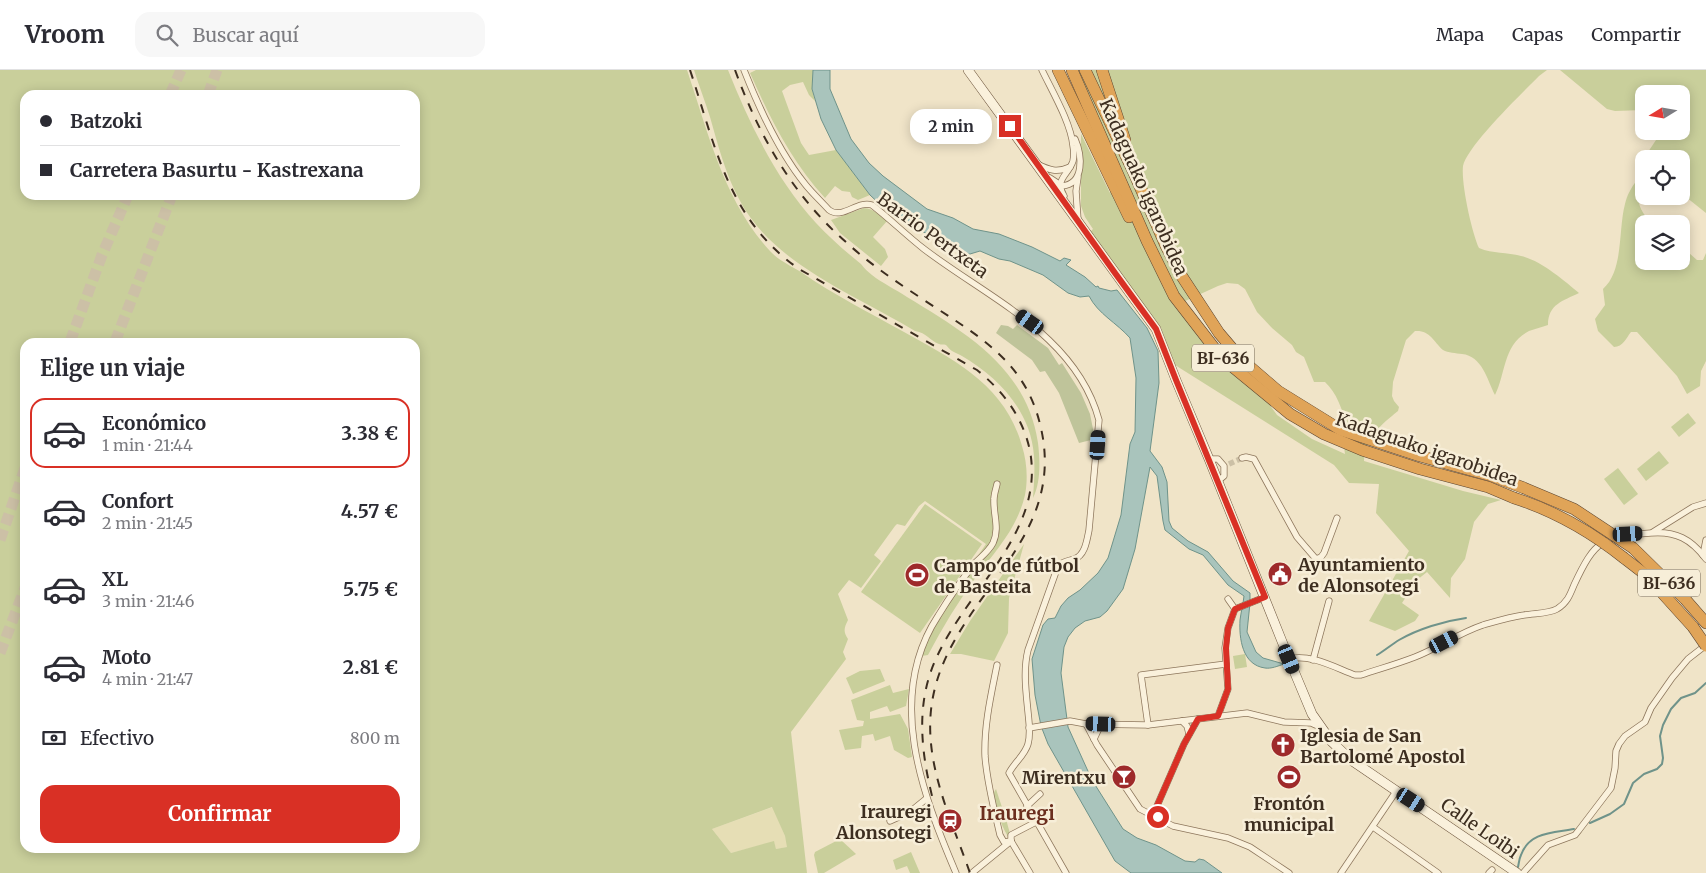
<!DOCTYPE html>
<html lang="es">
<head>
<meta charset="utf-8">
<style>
	:root { --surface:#fff; --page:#f7f7f7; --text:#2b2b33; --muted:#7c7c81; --line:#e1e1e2; --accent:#d93025 }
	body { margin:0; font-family:Merriweather,serif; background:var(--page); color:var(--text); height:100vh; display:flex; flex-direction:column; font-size:19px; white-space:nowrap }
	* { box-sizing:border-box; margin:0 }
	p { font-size:16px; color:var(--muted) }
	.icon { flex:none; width:28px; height:28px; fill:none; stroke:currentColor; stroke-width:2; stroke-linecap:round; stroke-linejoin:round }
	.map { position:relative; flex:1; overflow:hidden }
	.side { position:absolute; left:20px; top:268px; width:400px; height:515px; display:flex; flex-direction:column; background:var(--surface); border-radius:15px; box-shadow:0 2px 12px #0003 }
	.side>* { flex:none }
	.guide { position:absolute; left:20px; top:20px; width:400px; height:110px; border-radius:15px; box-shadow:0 2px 12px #0003; display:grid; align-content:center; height:110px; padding:0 20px; background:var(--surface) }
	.needle { width:32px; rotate:259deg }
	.controls { position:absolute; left:1635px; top:15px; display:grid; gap:10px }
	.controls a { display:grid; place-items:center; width:55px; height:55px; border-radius:10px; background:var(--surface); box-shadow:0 2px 12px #0003; font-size:25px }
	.end { position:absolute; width:22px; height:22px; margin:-11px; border:6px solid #d93025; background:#fff; box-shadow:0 0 0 2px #fff }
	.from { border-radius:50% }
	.bubble { position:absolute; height:35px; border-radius:15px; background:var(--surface); box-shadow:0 2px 12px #0003; font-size:16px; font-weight:700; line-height:35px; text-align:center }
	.car { position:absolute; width:15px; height:30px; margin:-15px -8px; border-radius:6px; box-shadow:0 0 4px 1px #0007; background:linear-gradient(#222 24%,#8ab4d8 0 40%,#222 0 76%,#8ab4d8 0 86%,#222 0) }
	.guide b { display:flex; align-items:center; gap:18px; height:48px; font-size:19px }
	.guide b+b { border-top:1px solid var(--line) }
	.guide i { width:12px; height:12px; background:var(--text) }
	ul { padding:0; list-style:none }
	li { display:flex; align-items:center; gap:15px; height:70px; margin:0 10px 8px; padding:0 10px; border:2px solid transparent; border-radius:15px }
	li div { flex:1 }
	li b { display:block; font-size:19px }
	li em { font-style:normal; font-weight:700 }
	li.selected { border-color:var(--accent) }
	li>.icon { width:45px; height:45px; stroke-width:1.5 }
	h2 { padding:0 20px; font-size:22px; line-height:60px }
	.pay { display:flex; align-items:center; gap:12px; height:55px; padding:0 20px; font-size:19px }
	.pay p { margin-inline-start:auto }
	.cta { display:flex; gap:10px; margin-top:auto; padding:10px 20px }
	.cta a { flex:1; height:58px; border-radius:15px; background:var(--accent); color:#fff; font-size:20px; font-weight:700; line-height:58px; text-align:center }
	header { display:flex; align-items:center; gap:30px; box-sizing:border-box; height:70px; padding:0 25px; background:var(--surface); border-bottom:1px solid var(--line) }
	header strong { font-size:24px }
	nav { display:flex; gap:28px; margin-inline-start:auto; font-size:18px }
	.search { width:350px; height:45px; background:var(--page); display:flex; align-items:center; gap:12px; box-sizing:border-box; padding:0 18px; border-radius:15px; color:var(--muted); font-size:19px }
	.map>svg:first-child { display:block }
</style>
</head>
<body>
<header>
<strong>Vroom</strong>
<div class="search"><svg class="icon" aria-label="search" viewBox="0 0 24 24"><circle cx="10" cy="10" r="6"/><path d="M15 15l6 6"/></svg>Buscar aquí</div>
<nav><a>Mapa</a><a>Capas</a><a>Compartir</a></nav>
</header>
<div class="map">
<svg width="1706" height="803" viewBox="0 0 1706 803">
	<rect width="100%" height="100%" fill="#f0e4c8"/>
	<!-- farmland -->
	<polygon fill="#e6deb5" points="773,737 785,766 788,777 776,779 774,772 731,783 712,759"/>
	<!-- green -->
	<g fill="#c9cf9b" fill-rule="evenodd">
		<path d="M0 0H687C708 62 724 131 770 181 778 190 791 196 801 202 834 225 870 243 904 262 956 291 1005 315 1022 376 1027 392 1028 409 1025 425 1017 459 996 480 976 507 958 532 942 558 928 585L922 586 919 579 924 564 986 474 925 431 919 436 905 456 897 454 895 456 874 485 881 491 861 518 849 510 838 524 848 550C844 558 843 562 848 569L843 582 846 589 791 662 807 803H0ZM25 25H415V125H25ZM25 272H415V778H25ZM772 737 785 766 787 777 776 779 774 771 731 783 712 759Z"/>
		<path d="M694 0H728C750 55 776 109 816 153 830 168 845 181 861 194 864 198 868 202 872 205 882 213 895 219 907 227 966 263 1027 298 1038 373 1040 390 1041 412 1033 428 1034 414 1035 400 1034 386 1031 341 998 307 962 286 959 284 955 283 952 281 949 279 948 277 946 275 944 274 941 275 939 274 929 270 927 263 915 261 856 225 772 194 739 129 725 103 718 75 710 47 705 31 699 16 694 0Z"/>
		<path d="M756 0H813L812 19 815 31 809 25 803 12 790 15 782 21 801 73 809 85 836 80 870 125 858 130 852 127 850 122 842 121 835 116 825 128C791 91 770 48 750 3Z"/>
		<path d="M1069 0H1547L1539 6C1523 22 1467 76 1463 96 1461 114 1472 163 1479 178 1493 184 1507 182 1521 186 1540 190 1565 211 1579 223 1563 231 1548 234 1548 255 1542 257 1535 259 1529 261 1503 274 1506 303 1495 325 1487 309 1482 286 1462 284 1456 283 1448 283 1443 280 1433 271 1430 260 1415 261L1406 270 1393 312 1392 326 1394 331 1399 337 1398 341C1381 355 1365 367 1364 391L1463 421 1501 430 1488 434 1474 452 1465 489 1451 508 1450 528 1427 502 1417 510 1402 533 1419 545 1415 551 1395 561 1369 551 1409 481 1376 443 1379 414 1349 413 1334 395 1175 295 1161 258 1090 162 1093 159 1085 147 1081 136V64L1110 123 1111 118ZM1227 213 1238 214 1245 219 1257 242 1272 258 1292 275 1296 282 1304 287 1314 312H1325C1336 322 1344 341 1345 356 1345 365 1343 374 1345 384L1312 369 1277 345 1246 302 1223 281 1183 232 1218 216Z"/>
		<polygon points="1560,0 1706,0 1706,143 1681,123 1681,89 1644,89 1644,93 1642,91 1662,61 1681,61 1681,24 1644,24 1644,40 1615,41 1607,39"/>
		<path d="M1637 110C1639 132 1636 139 1654 154H1644V191H1681V176L1697 190H1703L1706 183V291L1701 301 1700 316 1687 324 1677 306 1637 262H1631C1626 268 1623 277 1614 277L1598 261 1595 249 1605 235 1603 219C1624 200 1618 160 1625 134 1627 125 1631 118 1637 110Z"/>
		<path d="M864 138C874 139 880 145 887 151L873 167 885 179 888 187 881 196 840 163 831 150Z"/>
		<polygon points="1688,343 1696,353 1679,367 1671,357"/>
		<polygon points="1659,381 1669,393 1646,411 1637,399"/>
		<polygon points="1618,398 1638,424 1624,435 1604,409"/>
		<polygon points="925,434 982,474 920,563 861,522"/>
		<polygon points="1024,474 1009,528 1008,563 994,591 961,584 950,584 970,551"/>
		<polygon points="1245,584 1247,597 1235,599 1233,586"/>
		<polygon points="880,599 885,611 853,624 846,608 860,601"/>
		<polygon points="890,615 893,623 909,619 906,636 890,642 887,636 870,642 870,649 900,644 908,659 912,687 908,688 894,680 890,666 875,671 873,664 862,666 861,678 845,680 839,660 863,656 864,651 857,650 851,630"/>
		<path d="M996 719C1000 732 1011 761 1011 771 1001 757 997 742 993 724Z"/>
		<polygon points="840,769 856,784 824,803 818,803 814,785 815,782"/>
		<polygon points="911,782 920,803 910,803 907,796 896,800 893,790"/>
	</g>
	<!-- cemetery -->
	<polygon fill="#bfc49a" points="1001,255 1008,256 1013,259 1017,255 1048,278 1059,295 1062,293 1081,323 1090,344 1095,369 1079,373 1059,323 1045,301 1040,302 1032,290 996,263"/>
	<!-- water -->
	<path fill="#a9c4bc" stroke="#6f938a" d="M813 0H830V19L851 69 869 93 883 106 927 139 953 148 973 159 999 164 1032 177 1060 191 1064 188 1071 190 1066 195 1085 207 1096 217 1098 216 1099 218 1111 221 1117 220 1147 258 1158 281 1159 313 1150 381 1162 397 1167 412 1169 451 1172 458 1188 471 1208 482 1233 511 1250 523V533L1247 562 1256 582 1263 588 1284 594C1278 596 1271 599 1265 598 1242 595 1239 568 1240 550 1241 542 1243 535 1244 526L1228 515 1203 485 1189 479 1165 460 1163 451 1157 406 1150 397 1135 479 1123 519 1107 541 1100 547 1085 551 1075 558 1068 567 1064 577 1061 603 1068 657 1092 710 1123 759 1137 768 1156 775 1185 791 1195 792 1199 789 1204 790 1222 803H1131L1115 791 1048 674 1041 656 1035 625 1032 589 1043 555 1048 549 1055 548 1061 536 1068 528 1080 520 1098 503 1108 488 1121 445 1130 374 1135 362 1136 308 1130 268C1117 253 1098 244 1089 226L1080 227 1068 223 1043 205 1010 191 999 189 980 181 970 184H962L945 169 931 166 899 149 887 141 870 125 836 80 821 49 812 19Z"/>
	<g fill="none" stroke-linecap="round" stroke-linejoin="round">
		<!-- stream -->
		<g stroke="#6f938a" stroke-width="2">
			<path d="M1377 585C1384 581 1391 575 1399 570 1418 559 1444 551 1466 548"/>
			<polyline points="1590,753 1610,744 1624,734 1633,713 1644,704 1657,699 1662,694 1663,688 1660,666 1663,655 1671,639 1681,628 1695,623 1706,613"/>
			<path d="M1518 797C1519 793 1519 789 1521 785 1529 762 1553 763 1574 759"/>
		</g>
		<!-- street-tunnel -->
		<polyline stroke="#ccc0a6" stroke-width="5.5" stroke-dasharray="5.5 3" stroke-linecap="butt" points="1229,394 1242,388"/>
		<!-- highway-tunnel -->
		<g stroke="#ccc0a6" stroke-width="11" stroke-dasharray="11 5.5" stroke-linecap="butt">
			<polyline points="170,25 181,0"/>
			<polyline points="208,25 217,0"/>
			<polyline points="70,272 102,185 128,125"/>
			<polyline points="115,272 172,125"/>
			<polyline points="0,470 25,398"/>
			<polyline points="0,583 25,518"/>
		</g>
		<defs>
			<g id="street">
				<path d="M744 0C759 38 779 82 805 114 812 123 821 131 829 140 843 150 857 130 872 135 890 149 906 165 924 179 988 228 1076 265 1099 350L1089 460C1087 470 1085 486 1074 489 1068 491 1063 491 1058 496L1028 580C1023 600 1026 622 1028 642 1029 653 1031 663 1028 674 1025 685 1014 693 1009 703L1066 803"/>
				<path d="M1042 0C1052 21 1071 53 1073 76 1074 81 1074 86 1073 91 1068 106 1054 109 1064 126"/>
				<path d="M1037 94C1049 100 1057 103 1070 97"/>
				<polyline points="1078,107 1076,121 1078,150"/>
				<path d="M1050 108 1062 116C1085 114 1082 85 1075 69"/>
				<polyline points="1242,388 1246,387 1254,389 1297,467 1316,489 1321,487 1324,483 1337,448"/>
				<polyline points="1209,389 1218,389 1224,396 1224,406 1218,411"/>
				<polyline points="1653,462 1693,437 1706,433"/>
				<polyline points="1703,485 1706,470"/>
				<polyline points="1228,529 1235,539"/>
				<path d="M1289 589C1309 583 1336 598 1355 605H1361C1379 599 1397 594 1415 587 1438 578 1459 563 1483 555 1497 551 1510 547 1524 545 1534 543 1548 544 1557 539 1567 533 1570 525 1574 515 1595 470 1602 466 1651 463 1676 461 1691 469 1706 489"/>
				<polyline points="1313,590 1329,531"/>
				<path d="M997 595C991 625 984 655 985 686 987 713 994 739 1000 765L1004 772 1011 771"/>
				<polyline points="1218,646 1228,619 1225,578 1228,558 1235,539 1265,527"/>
				<polyline points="1182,651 1187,656 1189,664"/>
				<polyline points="1086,654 1097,675 1140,739 1173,756 1228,768 1250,777 1289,803"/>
				<polyline points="1148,655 1141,605 1226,594"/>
				<polyline points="1029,658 1070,651 1086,654 1148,655 1247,643 1284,652 1311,653 1318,656"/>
				<polyline points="1094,669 1101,654"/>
				<polyline points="1027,736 1040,724"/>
				<polyline points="1158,747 1156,742 1157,736 1184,674 1198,649"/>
				<polyline points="890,751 910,742 926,729"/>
				<polyline points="1373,757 1438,803"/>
				<polyline points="1011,771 1030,803"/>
				<polyline points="1011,771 1011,765 1036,752"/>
				<path d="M956 803C922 723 885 627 938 546 949 528 962 509 975 493 981 487 989 481 993 473 1000 458 993 444 994 429 994 424 996 419 997 414"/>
				<polyline points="972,803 1011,771"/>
				<polyline points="1341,803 1397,720"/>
				<polyline points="1489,803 1492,800"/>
				<polyline points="1523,803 1548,775 1575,765 1579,760 1611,718 1615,698 1616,681 1619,674 1625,666 1645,652 1651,638 1672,608 1688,589 1706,575"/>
			</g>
			<polyline id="secondary" points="968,0 1156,259 1176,310 1209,389 1289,589 1312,644 1331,671 1351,690 1517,803"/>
			<g id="highway">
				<polyline points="1058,0 1129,147"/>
				<polyline points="1072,0 1147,171 1174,226 1222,288 1290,344 1324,364 1362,380 1420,399 1488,417 1514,428"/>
				<polyline points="1085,0 1134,103 1166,176 1181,205 1219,263 1242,290 1278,321 1341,360 1420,386 1492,406 1524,418"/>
				<polyline points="1102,0 1125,70"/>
				<polyline points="1633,478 1685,529 1706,553"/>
				<polyline points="1624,488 1646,505 1693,557"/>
			</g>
		</defs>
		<!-- street casing -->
		<use href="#street" stroke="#8d765c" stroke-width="7"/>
		<!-- secondary casing -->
		<use href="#secondary" stroke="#6f573f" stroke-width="10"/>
		<!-- highway casing -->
		<use href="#highway" stroke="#5b4430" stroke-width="12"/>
		<!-- street -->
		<use href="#street" stroke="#faf1dc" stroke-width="5.5"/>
		<!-- secondary -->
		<use href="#secondary" stroke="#faf1dc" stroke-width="9"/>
		<!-- highway -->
		<use href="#highway" stroke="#e0a458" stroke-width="11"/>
		<!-- rail -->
		<g stroke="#3d2e20" stroke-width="2" stroke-dasharray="9 9" stroke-linecap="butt">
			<path d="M690 0C716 78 728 149 799 199L977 300C1003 321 1023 347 1030 381 1046 468 956 526 930 604 916 647 923 691 934 734"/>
			<path d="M735 0C759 66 793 126 847 173 870 194 895 211 921 228 973 263 1024 288 1040 354 1071 477 943 528 931 640 925 697 952 751 970 803"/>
		</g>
		<defs>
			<g id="highway-bridge">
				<polyline points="1524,418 1574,439 1633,478"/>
				<path d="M1514 428C1555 441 1590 461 1624 488"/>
				<polyline points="1693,557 1706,576"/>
			</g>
		</defs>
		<!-- highway-bridge casing -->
		<use href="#highway-bridge" stroke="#5b4430" stroke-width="12" stroke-linecap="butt"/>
		<!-- highway-bridge -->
		<use href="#highway-bridge" stroke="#e0a458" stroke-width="11"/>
	</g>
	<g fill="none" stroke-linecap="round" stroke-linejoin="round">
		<!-- route -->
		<polyline stroke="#d93025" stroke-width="6" points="1010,56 1115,203 1156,259 1176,310 1265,527 1235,539 1228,558 1226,578 1228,619 1218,646 1198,649 1184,674 1157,736 1156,742 1158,747"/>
	</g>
	<!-- icons -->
	<defs>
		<symbol id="civic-disc" viewBox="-11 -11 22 22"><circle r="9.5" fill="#9e2a2b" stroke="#f7eed8"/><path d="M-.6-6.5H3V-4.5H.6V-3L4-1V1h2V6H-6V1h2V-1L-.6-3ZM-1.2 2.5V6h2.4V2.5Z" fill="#fff"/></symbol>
		<symbol id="stadium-disc" viewBox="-11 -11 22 22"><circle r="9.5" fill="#9e2a2b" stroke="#f7eed8"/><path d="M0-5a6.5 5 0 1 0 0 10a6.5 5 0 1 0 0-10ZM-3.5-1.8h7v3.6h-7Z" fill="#fff"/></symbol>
		<symbol id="church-disc" viewBox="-11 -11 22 22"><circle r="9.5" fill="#9e2a2b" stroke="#f7eed8"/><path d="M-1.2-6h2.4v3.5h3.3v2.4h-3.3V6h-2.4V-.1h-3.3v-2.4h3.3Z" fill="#fff"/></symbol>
		<symbol id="bar-disc" viewBox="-11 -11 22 22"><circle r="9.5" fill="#9e2a2b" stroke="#f7eed8"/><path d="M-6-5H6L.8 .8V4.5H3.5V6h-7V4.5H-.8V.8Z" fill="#fff"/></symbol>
		<symbol id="station-disc" viewBox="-11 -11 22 22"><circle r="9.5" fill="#9e2a2b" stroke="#f7eed8"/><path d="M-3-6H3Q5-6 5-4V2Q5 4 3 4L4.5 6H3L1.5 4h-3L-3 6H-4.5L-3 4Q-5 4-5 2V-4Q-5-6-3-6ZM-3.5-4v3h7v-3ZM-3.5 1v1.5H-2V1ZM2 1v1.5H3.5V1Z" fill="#fff"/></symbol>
	</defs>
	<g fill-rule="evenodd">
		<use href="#civic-disc" x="1266" y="490" width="28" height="28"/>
		<use href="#stadium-disc" x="903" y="491" width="28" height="28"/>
		<use href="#church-disc" x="1269" y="661" width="28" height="28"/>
		<use href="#bar-disc" x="1110" y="693" width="28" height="28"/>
		<use href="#stadium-disc" x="1275" y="693" width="28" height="28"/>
		<use href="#station-disc" x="936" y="737" width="28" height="28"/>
	</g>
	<g text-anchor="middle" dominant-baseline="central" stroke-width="5" stroke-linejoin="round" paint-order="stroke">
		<!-- shield labels -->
		<g fill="#f7eed8" stroke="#756857" stroke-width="1">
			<rect x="1192" y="274.5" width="62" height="27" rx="4"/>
			<rect x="1638" y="499.5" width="62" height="27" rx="4"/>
		</g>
		<g font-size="16" font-weight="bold" fill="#3d2e20">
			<text x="1223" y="288">BI-636</text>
			<text x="1669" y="513">BI-636</text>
		</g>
		<!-- street labels -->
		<g font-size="18" fill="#3d2e20" stroke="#f7eed8">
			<text transform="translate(1144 117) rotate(66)">Kadaguako igarobidea</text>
			<text transform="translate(933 165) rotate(36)">Barrio Pertxeta</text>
			<text transform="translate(1427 379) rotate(19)">Kadaguako igarobidea</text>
			<text transform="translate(1480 758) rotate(35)">Calle Loibi</text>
		</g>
		<!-- poi labels -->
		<g font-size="18" font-weight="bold" fill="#3d2e20" stroke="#f7eed8" text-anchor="start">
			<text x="1298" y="494">Ayuntamiento<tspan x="1298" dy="21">de Alonsotegi</tspan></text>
			<text x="934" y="495">Campo de fútbol<tspan x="934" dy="21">de Basteita</tspan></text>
			<text x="1300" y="665">Iglesia de San<tspan x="1300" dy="21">Bartolomé Apostol</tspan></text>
			<text x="1106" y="707" text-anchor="end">Mirentxu</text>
			<text x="1289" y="733" text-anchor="middle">Frontón<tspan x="1289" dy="21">municipal</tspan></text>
			<text x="932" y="741" text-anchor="end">Irauregi<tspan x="932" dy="21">Alonsotegi</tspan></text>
		</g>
		<!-- neighbourhood labels -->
		<g font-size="19" font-weight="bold" fill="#6b2e1e" stroke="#f7eed8">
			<text x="1017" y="743">Irauregi</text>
		</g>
	</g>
</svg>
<div class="controls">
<a><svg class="needle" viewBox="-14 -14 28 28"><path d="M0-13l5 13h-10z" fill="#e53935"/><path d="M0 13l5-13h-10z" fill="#7c7c81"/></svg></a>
<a><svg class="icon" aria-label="locate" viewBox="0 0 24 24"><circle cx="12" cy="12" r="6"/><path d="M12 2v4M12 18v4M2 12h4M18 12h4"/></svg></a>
<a><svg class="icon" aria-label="layers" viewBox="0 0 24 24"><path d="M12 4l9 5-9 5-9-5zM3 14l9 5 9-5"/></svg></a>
</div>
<i class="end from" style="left:1158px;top:747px"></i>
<i class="end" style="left:1010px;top:56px"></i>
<div class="bubble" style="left:910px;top:39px;width:82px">2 min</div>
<i class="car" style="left:1030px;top:252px;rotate:305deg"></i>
<i class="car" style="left:1098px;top:375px;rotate:4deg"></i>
<i class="car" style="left:1628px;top:464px;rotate:87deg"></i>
<i class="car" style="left:1444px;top:572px;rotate:63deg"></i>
<i class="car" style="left:1289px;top:589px;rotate:157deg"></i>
<i class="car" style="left:1101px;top:654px;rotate:272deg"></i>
<i class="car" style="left:1411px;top:730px;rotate:123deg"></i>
<div class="guide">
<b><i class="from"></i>Batzoki</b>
<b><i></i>Carretera Basurtu - Kastrexana</b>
</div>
<section class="side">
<h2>Elige un viaje</h2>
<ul>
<li class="selected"><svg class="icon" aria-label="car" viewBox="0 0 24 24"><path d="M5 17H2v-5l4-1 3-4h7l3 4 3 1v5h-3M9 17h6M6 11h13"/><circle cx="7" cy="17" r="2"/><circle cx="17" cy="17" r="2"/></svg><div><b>Económico</b><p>1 min · 21:44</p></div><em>3.38 €</em></li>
<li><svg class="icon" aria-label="car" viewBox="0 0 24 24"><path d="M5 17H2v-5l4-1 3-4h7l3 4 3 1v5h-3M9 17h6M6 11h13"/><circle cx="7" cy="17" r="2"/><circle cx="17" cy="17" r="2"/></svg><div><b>Confort</b><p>2 min · 21:45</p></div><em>4.57 €</em></li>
<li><svg class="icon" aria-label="car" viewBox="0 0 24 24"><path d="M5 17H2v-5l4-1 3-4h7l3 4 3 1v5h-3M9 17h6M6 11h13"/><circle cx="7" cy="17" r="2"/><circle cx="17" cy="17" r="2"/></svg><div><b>XL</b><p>3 min · 21:46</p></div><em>5.75 €</em></li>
<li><svg class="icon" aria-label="car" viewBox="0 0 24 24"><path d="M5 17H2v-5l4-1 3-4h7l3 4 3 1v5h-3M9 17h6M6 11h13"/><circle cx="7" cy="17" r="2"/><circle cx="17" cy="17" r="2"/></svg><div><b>Moto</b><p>4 min · 21:47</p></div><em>2.81 €</em></li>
</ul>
<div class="pay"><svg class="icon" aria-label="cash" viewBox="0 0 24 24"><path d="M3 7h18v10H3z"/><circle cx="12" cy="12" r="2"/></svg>Efectivo<p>800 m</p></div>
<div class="cta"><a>Confirmar</a></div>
</section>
</div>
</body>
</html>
